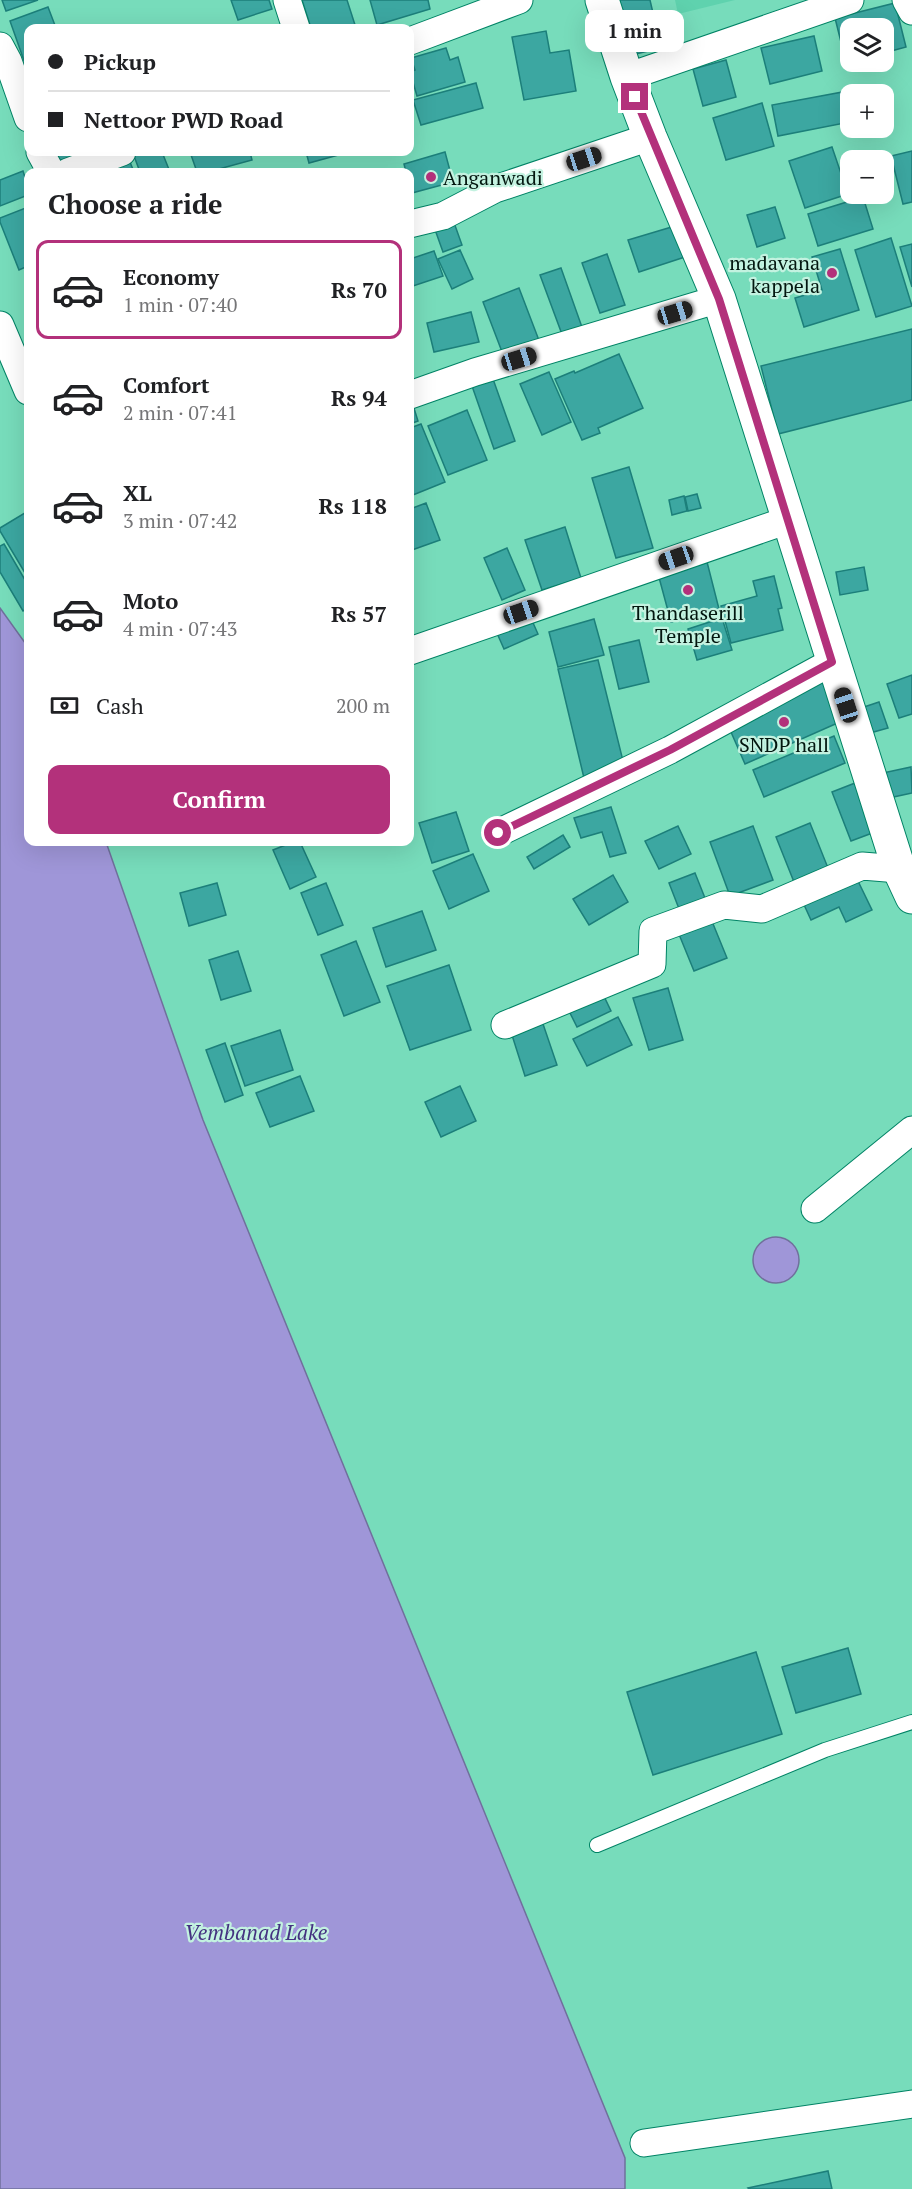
<!DOCTYPE html>
<html lang="en">
<head>
<meta charset="utf-8">
<style>
	:root { --surface:#fff; --page:#f2f2f2; --text:#202124; --muted:#757577; --line:#e0e0e0; --accent:#b3317b }
	body { margin:0; font-family:"PT Serif",serif; background:var(--page); color:var(--text); height:100vh; display:flex; flex-direction:column; font-size:22px; white-space:nowrap }
	* { box-sizing:border-box; margin:0 }
	p { font-size:20px; color:var(--muted) }
	.icon { flex:none; width:33px; height:33px; fill:none; stroke:currentColor; stroke-width:2; stroke-linecap:round; stroke-linejoin:round }
	.map { position:relative; flex:1; overflow:hidden }
	.side { position:absolute; left:24px; top:168px; width:390px; height:678px; display:flex; flex-direction:column; background:var(--surface); border-radius:12px; box-shadow:0 6px 24px #0002 }
	.side>* { flex:none }
	.guide { position:absolute; left:24px; top:24px; width:390px; height:132px; border-radius:12px; box-shadow:0 6px 24px #0002; display:grid; align-content:center; height:132px; padding:0 24px; background:var(--surface) }
	.controls { position:absolute; left:840px; top:18px; display:grid; gap:12px }
	.controls a { display:grid; place-items:center; width:54px; height:54px; border-radius:12px; background:var(--surface); box-shadow:0 6px 24px #0002; font-size:30px }
	.end { position:absolute; width:27px; height:27px; margin:-14px; border:8px solid #b3317b; background:#fff; box-shadow:0 0 0 3px #fff }
	.from { border-radius:50% }
	.bubble { position:absolute; height:42px; border-radius:12px; background:var(--surface); box-shadow:0 6px 24px #0002; font-size:20px; font-weight:600; line-height:42px; text-align:center }
	.car { position:absolute; width:18px; height:36px; margin:-18px -9px; border-radius:8px; box-shadow:0 0 4px 2px #0007; background:linear-gradient(#222 24%,#8ab4d8 0 40%,#222 0 76%,#8ab4d8 0 86%,#222 0) }
	.guide b { display:flex; align-items:center; gap:21px; height:57px; font-size:22px }
	.guide b+b { border-top:2px solid var(--line) }
	.guide i { width:15px; height:15px; background:var(--text) }
	ul { padding:0; list-style:none }
	li { display:flex; align-items:center; gap:18px; height:99px; margin:0 12px 9px; padding:0 12px; border:3px solid transparent; border-radius:12px }
	li div { flex:1 }
	li b { display:block; font-size:22px }
	li em { font-style:normal; font-weight:600 }
	li.current { border-color:var(--accent) }
	li>.icon { width:54px; height:54px; stroke-width:1.5 }
	h2 { padding:0 24px; font-size:27px; line-height:72px }
	.pay { display:flex; align-items:center; gap:15px; height:66px; padding:0 24px; font-size:22px }
	.pay p { margin-inline-start:auto }
	.primary-button { display:flex; gap:12px; margin-top:auto; padding:12px 24px }
	.primary-button a { flex:1; height:69px; border-radius:12px; background:var(--accent); color:#fff; font-size:24px; font-weight:600; line-height:69px; text-align:center }
	.map>svg:first-child { display:block }
</style>
</head>
<body>
<div class="map">
<svg width="912" height="2189" viewBox="0 0 912 2189">
	<rect width="100%" height="100%" fill="#77dcbb"/>
	<!-- built -->
	<polygon fill="#5fd2ae" points="675,0 735,0 678,14"/>
	<!-- water -->
	<g fill="#9f96d8" stroke="#70709c" stroke-width="1.5">
		<polygon points="0,608 28,647 28,842 106,842 203,1120 625,2158 625,2189 0,2189"/>
		<circle cx="776" cy="1260" r="23"/>
	</g>
	<!-- building -->
	<g fill="#3ca7a1" stroke="#1c7f7a" stroke-width="1.5">
		<polygon points="2,0 38,0 6,11"/>
		<polygon points="231,0 269,0 272,9 238,20"/>
		<polygon points="302,0 347,0 356,28 311,28"/>
		<polygon points="370,0 428,0 430,9 377,25"/>
		<polygon points="614,0 650,0 661,48 627,56"/>
		<polygon points="895,3 906,47 884,53 884,28 850,28 850,61 846,62 835,18"/>
		<polygon points="48,7 56,28 28,28 28,72 10,21"/>
		<polygon points="546,31 550,53 569,50 576,91 524,100 512,37"/>
		<polygon points="814,36 822,71 770,84 761,48"/>
		<polygon points="446,48 450,60 458,57 465,82 417,96 410,72 415,70 411,58"/>
		<polygon points="726,60 736,97 703,106 693,69"/>
		<polygon points="476,83 483,108 421,125 413,100"/>
		<polygon points="848,91 850,122 778,136 772,105"/>
		<polygon points="762,103 774,146 726,160 713,118"/>
		<polygon points="832,147 848,194 805,208 789,161"/>
		<polygon points="912,151 912,202 903,204 891,156"/>
		<polygon points="51,152 92,152 57,171"/>
		<polygon points="126,152 134,172 94,172"/>
		<polygon points="145,152 162,152 170,172 140,172 134,156"/>
		<polygon points="190,152 250,152 252,160 208,172 197,172"/>
		<polygon points="306,152 346,152 346,153 309,163"/>
		<polygon points="445,152 453,182 412,193 410,172 406,172 404,164"/>
		<polygon points="23,171 28,187 28,195 0,206 0,180"/>
		<polygon points="863,197 873,229 818,246 808,214"/>
		<polygon points="28,207 28,266 19,270 0,222 0,218"/>
		<polygon points="775,207 785,238 757,247 747,215"/>
		<polygon points="452,217 462,245 443,252 433,224"/>
		<polygon points="675,226 685,257 639,272 628,240"/>
		<polygon points="891,238 912,306 876,317 855,250"/>
		<polygon points="912,244 912,287 900,247"/>
		<polygon points="840,249 859,310 804,327 795,298 822,290 812,257"/>
		<polygon points="460,250 473,279 452,289 438,259"/>
		<polygon points="434,251 443,276 410,287 410,259"/>
		<polygon points="607,254 625,305 600,313 582,263"/>
		<polygon points="561,268 583,330 563,337 540,275"/>
		<polygon points="519,288 540,343 504,357 483,302"/>
		<polygon points="471,312 479,342 434,352 427,323"/>
		<polygon points="912,329 912,400 778,434 761,366"/>
		<polygon points="619,354 643,408 598,428 600,433 582,440 555,379 574,371 575,373"/>
		<polygon points="549,372 571,422 542,435 520,384"/>
		<polygon points="493,379 515,441 494,449 472,386"/>
		<polygon points="413,405 418,421 410,424 410,406"/>
		<polygon points="467,410 487,460 448,475 428,426"/>
		<polygon points="421,424 445,482 413,495 410,485 410,428"/>
		<polygon points="629,467 653,548 616,558 592,478"/>
		<polygon points="697,494 701,508 688,511 685,497"/>
		<polygon points="684,496 687,511 672,515 669,500"/>
		<polygon points="426,503 440,540 412,550 410,543 410,509"/>
		<polygon points="28,511 28,578 0,531 0,528"/>
		<polygon points="565,527 581,578 542,590 525,540"/>
		<polygon points="4,544 28,585 28,608 23,611 0,572 0,546"/>
		<polygon points="507,548 525,590 502,600 484,558"/>
		<polygon points="706,558 719,609 671,622 657,570"/>
		<polygon points="864,567 868,590 840,595 836,572"/>
		<polygon points="774,576 782,608 778,609 783,630 731,643 721,606 757,596 753,581"/>
		<polygon points="530,616 538,634 504,649 496,631"/>
		<polygon points="722,618 732,650 697,660 688,629"/>
		<polygon points="594,619 604,655 558,667 549,632"/>
		<polygon points="639,640 649,682 619,689 609,647"/>
		<polygon points="598,660 625,769 584,778 558,669"/>
		<polygon points="912,675 912,714 899,718 887,684"/>
		<polygon points="824,680 842,721 745,764 727,723"/>
		<polygon points="879,702 888,728 870,733 861,708"/>
		<polygon points="834,736 845,763 764,797 753,770"/>
		<polygon points="911,767 912,793 884,799 878,774"/>
		<polygon points="855,783 875,832 851,841 832,792"/>
		<polygon points="611,807 626,853 610,857 602,832 581,838 574,818"/>
		<polygon points="456,812 469,851 432,863 419,823"/>
		<polygon points="810,823 830,873 796,887 776,837"/>
		<polygon points="678,826 691,854 659,869 645,841"/>
		<polygon points="753,826 773,880 730,896 710,842"/>
		<polygon points="563,835 570,847 534,869 527,857"/>
		<polygon points="293,842 300,842 316,877 290,889 273,850"/>
		<polygon points="473,854 489,891 449,909 433,871"/>
		<polygon points="695,873 709,908 683,919 669,883"/>
		<polygon points="613,875 628,902 589,925 573,899"/>
		<polygon points="857,879 872,910 846,922 839,907 811,920 800,896"/>
		<polygon points="217,883 226,915 189,926 180,893"/>
		<polygon points="326,883 343,925 318,935 301,893"/>
		<polygon points="422,911 436,950 386,967 373,928"/>
		<polygon points="709,914 727,958 694,971 676,927"/>
		<polygon points="356,941 380,1002 344,1016 321,955"/>
		<polygon points="238,951 251,991 221,1000 209,960"/>
		<polygon points="449,965 471,1030 410,1050 387,986"/>
		<polygon points="600,988 611,1011 577,1027 566,1005"/>
		<polygon points="668,988 683,1040 649,1050 633,998"/>
		<polygon points="618,1017 632,1045 587,1066 573,1039"/>
		<polygon points="542,1021 557,1065 525,1076 511,1032"/>
		<polygon points="280,1030 293,1070 245,1086 231,1046"/>
		<polygon points="225,1043 243,1095 225,1102 206,1050"/>
		<polygon points="300,1076 314,1111 270,1127 256,1093"/>
		<polygon points="460,1086 476,1121 441,1137 425,1102"/>
		<polygon points="848,1648 861,1694 796,1713 782,1667"/>
		<polygon points="756,1652 782,1734 653,1775 627,1692"/>
		<polygon points="828,2171 832,2189 749,2189 748,2188"/>
	</g>
	<g fill="none" stroke-linecap="round" stroke-linejoin="round">
		<defs>
			<polyline id="service" points="597,1845 825,1750 912,1722"/>
			<g id="minor">
				<polyline points="287,0 296,28"/>
				<polyline points="906,0 912,11"/>
				<polyline points="410,41 519,0"/>
				<polyline points="0,46 8,61 28,118"/>
				<polyline points="627,77 850,0"/>
				<polyline points="40,152 51,172"/>
				<polyline points="68,172 122,152"/>
				<polyline points="410,224 443,216 495,189 650,137"/>
				<polyline points="0,325 28,391"/>
				<polyline points="410,395 475,372 719,299"/>
				<polyline points="410,651 788,520"/>
				<polyline points="498,833 670,750 832,662"/>
				<polyline points="505,1025 652,964 653,931 724,905 762,909 862,866 899,869"/>
				<polyline points="815,1209 912,1130"/>
				<polyline points="644,2143 912,2104"/>
			</g>
			<polyline id="tertiary" points="602,0 627,77 650,137 719,299 899,869 912,897"/>
		</defs>
		<!-- service casing -->
		<use href="#service" stroke="#008365" stroke-width="16"/>
		<!-- minor casing -->
		<use href="#minor" stroke="#008365" stroke-width="29"/>
		<!-- tertiary casing -->
		<use href="#tertiary" stroke="#008365" stroke-width="35"/>
		<!-- service -->
		<use href="#service" stroke="#fff" stroke-width="14"/>
		<!-- minor -->
		<use href="#minor" stroke="#fff" stroke-width="27"/>
		<!-- tertiary -->
		<use href="#tertiary" stroke="#fff" stroke-width="33"/>
	</g>
	<g fill="none" stroke-linecap="round" stroke-linejoin="round">
		<!-- route -->
		<polyline stroke="#b3317b" stroke-width="8" points="498,833 670,750 832,662 719,299 635,97"/>
	</g>
	<!-- markers -->
	<g fill="#b3317b" stroke="#c3f2e0" stroke-width="2">
		<circle cx="431" cy="177" r="6"/>
		<circle cx="832" cy="273" r="6"/>
		<circle cx="688" cy="590" r="6"/>
		<circle cx="784" cy="722" r="6"/>
	</g>
	<g text-anchor="middle" dominant-baseline="central" stroke-width="4.5" stroke-linejoin="round" paint-order="stroke">
		<!-- poi labels -->
		<g font-size="20" fill="#02160f" stroke="#c3f2e0">
			<text x="443" y="177" text-anchor="start">Anganwadi</text>
			<text x="820" y="262" text-anchor="end">madavana<tspan x="820" dy="23">kappela</tspan></text>
			<text x="688" y="612">Thandaserill<tspan x="688" dy="23">Temple</tspan></text>
			<text x="784" y="744">SNDP hall</text>
		</g>
		<!-- water labels -->
		<g font-size="21" font-style="italic" fill="#443280" stroke="#c3f2e0">
			<text x="256" y="1932">Vembanad Lake</text>
		</g>
	</g>
</svg>
<div class="controls">
<a><svg class="icon" aria-label="layers" viewBox="0 0 24 24"><path d="M12 4l9 5-9 5-9-5zM3 14l9 5 9-5"/></svg></a>
<a>+</a>
<a>−</a>
</div>
<i class="end from" style="left:498px;top:833px"></i>
<i class="end" style="left:635px;top:97px"></i>
<div class="bubble" style="left:585px;top:10px;width:99px">1 min</div>
<i class="car" style="left:584px;top:159px;rotate:72deg"></i>
<i class="car" style="left:675px;top:313px;rotate:73deg"></i>
<i class="car" style="left:519px;top:359px;rotate:73deg"></i>
<i class="car" style="left:676px;top:558px;rotate:251deg"></i>
<i class="car" style="left:521px;top:612px;rotate:71deg"></i>
<i class="car" style="left:846px;top:705px;rotate:342deg"></i>
<div class="guide">
<b><i class="from"></i>Pickup</b>
<b><i></i>Nettoor PWD Road</b>
</div>
<section class="side">
<h2>Choose a ride</h2>
<ul>
<li class="current"><svg class="icon" aria-label="car" viewBox="0 0 24 24"><path d="M5 17H2v-5l4-1 3-4h7l3 4 3 1v5h-3M9 17h6M6 11h13"/><circle cx="7" cy="17" r="2"/><circle cx="17" cy="17" r="2"/></svg><div><b>Economy</b><p>1 min · 07:40</p></div><em>Rs 70</em></li>
<li><svg class="icon" aria-label="car" viewBox="0 0 24 24"><path d="M5 17H2v-5l4-1 3-4h7l3 4 3 1v5h-3M9 17h6M6 11h13"/><circle cx="7" cy="17" r="2"/><circle cx="17" cy="17" r="2"/></svg><div><b>Comfort</b><p>2 min · 07:41</p></div><em>Rs 94</em></li>
<li><svg class="icon" aria-label="car" viewBox="0 0 24 24"><path d="M5 17H2v-5l4-1 3-4h7l3 4 3 1v5h-3M9 17h6M6 11h13"/><circle cx="7" cy="17" r="2"/><circle cx="17" cy="17" r="2"/></svg><div><b>XL</b><p>3 min · 07:42</p></div><em>Rs 118</em></li>
<li><svg class="icon" aria-label="car" viewBox="0 0 24 24"><path d="M5 17H2v-5l4-1 3-4h7l3 4 3 1v5h-3M9 17h6M6 11h13"/><circle cx="7" cy="17" r="2"/><circle cx="17" cy="17" r="2"/></svg><div><b>Moto</b><p>4 min · 07:43</p></div><em>Rs 57</em></li>
</ul>
<div class="pay"><svg class="icon" aria-label="cash" viewBox="0 0 24 24"><path d="M3 7h18v10H3z"/><circle cx="12" cy="12" r="2"/></svg>Cash<p>200 m</p></div>
<div class="primary-button"><a>Confirm</a></div>
</section>
</div>
</body>
</html>
